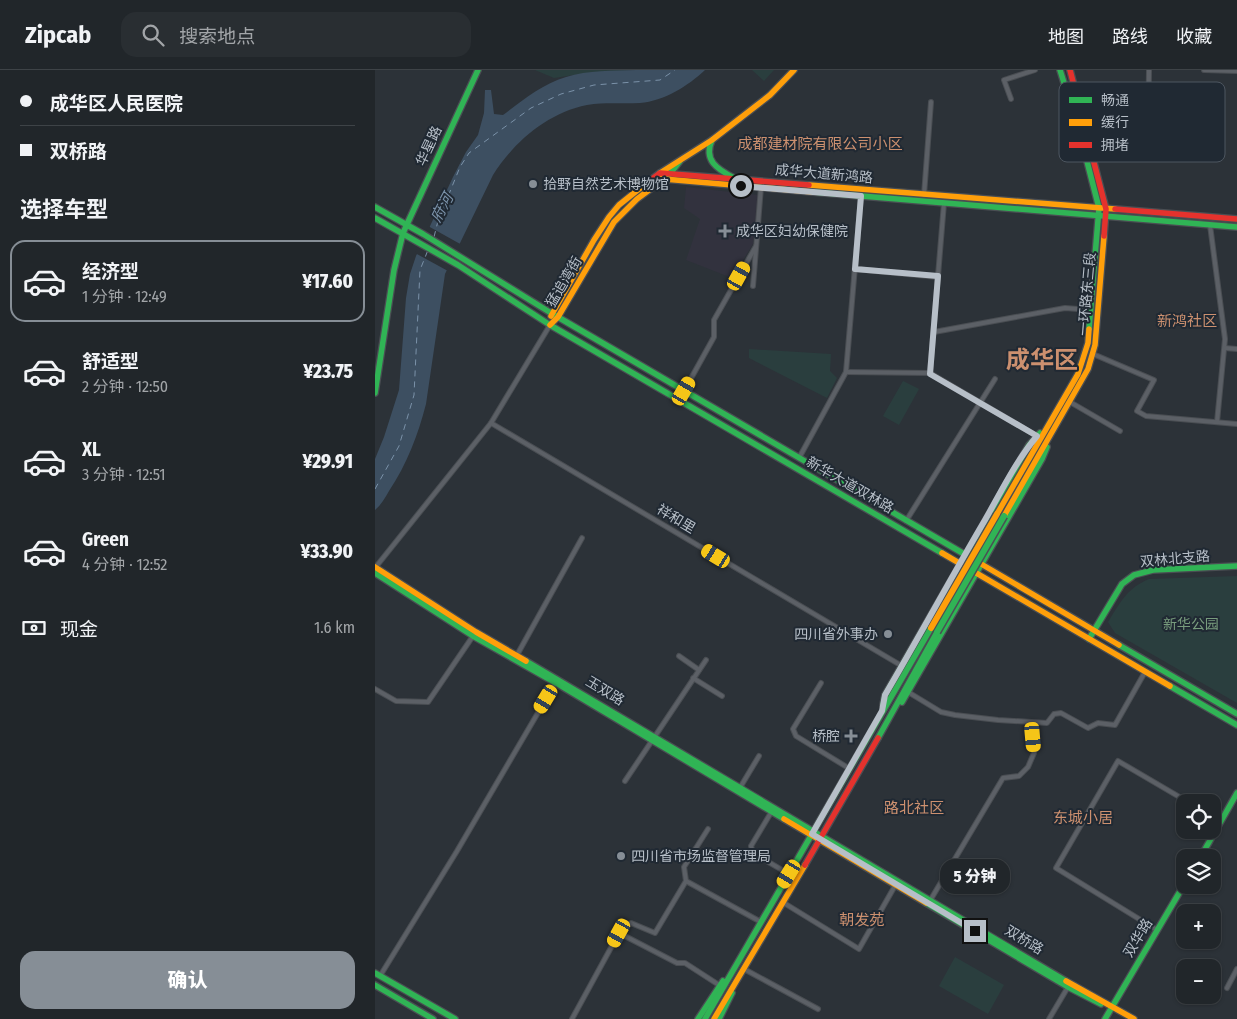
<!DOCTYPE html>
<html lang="zh">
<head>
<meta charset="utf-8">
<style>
	:root { --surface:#21262a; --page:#292e32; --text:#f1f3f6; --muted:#a2a5a8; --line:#3e4347; --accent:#868e96 }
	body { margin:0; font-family:"Fira Sans Condensed","Noto Sans SC",sans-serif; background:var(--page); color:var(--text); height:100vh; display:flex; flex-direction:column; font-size:19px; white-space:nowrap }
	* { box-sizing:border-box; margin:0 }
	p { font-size:16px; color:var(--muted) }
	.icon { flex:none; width:28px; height:28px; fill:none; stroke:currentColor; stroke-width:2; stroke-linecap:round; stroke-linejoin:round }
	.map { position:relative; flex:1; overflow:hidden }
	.side { display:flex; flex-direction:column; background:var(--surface); width:375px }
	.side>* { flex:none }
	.hud { display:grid; align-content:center; height:110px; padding:0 20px; background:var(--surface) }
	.fabs { position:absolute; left:801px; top:724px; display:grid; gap:10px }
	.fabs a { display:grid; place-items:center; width:45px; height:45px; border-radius:10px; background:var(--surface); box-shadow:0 1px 4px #0004,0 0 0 1px var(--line); font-size:25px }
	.end { position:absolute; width:22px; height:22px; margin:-11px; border:6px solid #b7bfc8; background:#111; box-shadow:0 0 0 2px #111 }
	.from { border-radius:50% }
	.bubble { position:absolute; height:35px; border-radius:15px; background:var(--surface); box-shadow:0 1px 4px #0004,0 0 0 1px var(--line); font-size:16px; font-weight:800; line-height:35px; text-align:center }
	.car { position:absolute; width:15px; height:30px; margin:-15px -8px; border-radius:6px; box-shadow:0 0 4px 1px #0007; background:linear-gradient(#f5c518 24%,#345 0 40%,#f5c518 0 76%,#345 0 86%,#f5c518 0) }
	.hud b { display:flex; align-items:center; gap:18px; height:48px; font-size:19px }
	.hud b+b { border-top:1px solid var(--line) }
	.hud i { width:12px; height:12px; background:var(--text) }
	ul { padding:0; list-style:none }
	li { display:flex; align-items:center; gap:15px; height:82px; margin:0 10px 8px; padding:0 10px; border:2px solid transparent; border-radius:15px }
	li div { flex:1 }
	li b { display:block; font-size:19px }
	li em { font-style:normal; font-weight:800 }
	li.on { border-color:var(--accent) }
	li>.icon { width:45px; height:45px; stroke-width:1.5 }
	h2 { padding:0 20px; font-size:22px; line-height:60px }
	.pay { display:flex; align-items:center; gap:12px; height:55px; padding:0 20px; font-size:19px }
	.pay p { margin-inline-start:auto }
	.action { display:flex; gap:10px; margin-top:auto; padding:10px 20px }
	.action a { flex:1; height:58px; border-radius:15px; background:var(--accent); color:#fff; font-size:20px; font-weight:800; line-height:58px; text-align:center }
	header { display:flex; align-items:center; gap:30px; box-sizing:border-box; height:70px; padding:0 25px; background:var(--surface); border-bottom:1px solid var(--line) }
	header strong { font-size:24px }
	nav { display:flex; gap:28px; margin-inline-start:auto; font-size:18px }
	.search { width:350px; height:45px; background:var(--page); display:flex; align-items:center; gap:12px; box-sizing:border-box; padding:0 18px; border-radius:15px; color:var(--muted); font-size:19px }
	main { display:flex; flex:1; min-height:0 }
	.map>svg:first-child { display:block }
</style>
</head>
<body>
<header>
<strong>Zipcab</strong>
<div class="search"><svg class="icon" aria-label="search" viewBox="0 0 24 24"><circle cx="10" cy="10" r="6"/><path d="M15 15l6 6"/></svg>搜索地点</div>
<nav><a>地图</a><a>路线</a><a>收藏</a></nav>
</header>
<main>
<section class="side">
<div class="hud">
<b><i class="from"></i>成华区人民医院</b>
<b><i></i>双桥路</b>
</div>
<h2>选择车型</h2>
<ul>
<li class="on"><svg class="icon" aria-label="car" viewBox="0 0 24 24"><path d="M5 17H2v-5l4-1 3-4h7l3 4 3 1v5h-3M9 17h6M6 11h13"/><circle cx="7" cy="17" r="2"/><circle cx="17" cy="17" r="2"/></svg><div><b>经济型</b><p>1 分钟 · 12:49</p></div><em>¥17.60</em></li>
<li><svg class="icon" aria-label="car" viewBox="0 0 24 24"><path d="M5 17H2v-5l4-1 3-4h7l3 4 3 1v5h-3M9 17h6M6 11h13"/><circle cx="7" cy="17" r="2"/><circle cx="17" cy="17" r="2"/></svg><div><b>舒适型</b><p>2 分钟 · 12:50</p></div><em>¥23.75</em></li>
<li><svg class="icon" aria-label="car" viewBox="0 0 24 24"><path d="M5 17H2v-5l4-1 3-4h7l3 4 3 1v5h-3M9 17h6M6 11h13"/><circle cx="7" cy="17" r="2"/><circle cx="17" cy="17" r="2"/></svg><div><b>XL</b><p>3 分钟 · 12:51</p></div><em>¥29.91</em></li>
<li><svg class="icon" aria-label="car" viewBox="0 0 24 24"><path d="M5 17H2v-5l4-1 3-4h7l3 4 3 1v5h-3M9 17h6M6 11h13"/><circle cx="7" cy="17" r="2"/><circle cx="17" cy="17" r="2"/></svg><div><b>Green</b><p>4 分钟 · 12:52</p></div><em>¥33.90</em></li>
</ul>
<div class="pay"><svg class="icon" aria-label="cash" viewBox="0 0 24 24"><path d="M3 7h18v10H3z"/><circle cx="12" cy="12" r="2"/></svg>现金<p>1.6 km</p></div>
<div class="action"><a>确认</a></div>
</section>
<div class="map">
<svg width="862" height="949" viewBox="0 0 862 949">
	<rect width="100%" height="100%" fill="#2c3238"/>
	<!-- medical -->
	<polygon fill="#32323e" points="311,117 383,125 378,174 357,208 311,190 325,149 309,138"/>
	<!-- green -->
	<g fill="#2a3e3e">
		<polygon points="160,0 261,0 213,3 179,8"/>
		<polygon points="377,0 399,0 389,11"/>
		<polygon points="374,279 456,284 455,301 462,308 452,328 374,288"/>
		<polygon points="528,311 544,319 524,355 508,346"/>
		<path d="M862 506V633L740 563 733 552C745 533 752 518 774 509Z"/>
		<polygon points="580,887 629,915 613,944 564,916"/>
	</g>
	<!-- water -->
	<path fill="#3d4f61" d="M261 0H330C313 16 289 31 265 33 247 34 230 32 212 35 172 43 139 72 118 105L70 204 51 334C43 365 32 394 14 421 10 428 6 435 0 440V389L9 367 24 320 31 228 35 204 41 186 78 107 91 82 103 65 109 43 110 20H116L119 44 128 45C147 31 167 14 191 7 213 0 238 1 261 0Z"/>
	<!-- pier -->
	<polygon fill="#2c3238" points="53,156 87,175 73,201 40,183"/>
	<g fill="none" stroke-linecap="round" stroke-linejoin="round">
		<!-- ferry -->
		<g stroke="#7b92a9" stroke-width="1" stroke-dasharray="6 5" stroke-linecap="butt">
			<polyline points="59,167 63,151 85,97 94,83 156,38 186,24 219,15 285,10 300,0"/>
			<polyline points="0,419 24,376 39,325 45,200 53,180"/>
		</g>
		<defs>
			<g id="street">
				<polyline points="829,0 862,1"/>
				<polyline points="636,29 629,10 660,0"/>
				<polyline points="717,80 773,64 774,0"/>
				<polyline points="549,125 556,32"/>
				<polyline points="835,155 850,269 842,352"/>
				<polyline points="480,199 563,207"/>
				<polyline points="378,216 386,117"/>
				<polyline points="559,262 690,238 716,240"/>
				<polyline points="850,278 862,279"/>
				<polyline points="718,284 779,310 762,341 771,346 862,354"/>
				<polyline points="471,302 555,303 662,366"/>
				<polyline points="555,303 569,133"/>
				<polyline points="309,321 339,267 339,250 381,176"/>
				<polyline points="695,332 745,361"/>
				<polyline points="116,353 527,596"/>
				<polyline points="424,388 471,302 486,126"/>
				<polyline points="531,451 620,309"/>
				<polyline points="0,498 116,353 175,255"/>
				<polyline points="142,585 207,468"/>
				<polyline points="304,586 324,600"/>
				<polyline points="318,608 347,626"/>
				<polyline points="446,613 418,659 421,666 475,699"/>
				<polyline points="0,619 21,631 53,632 98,566"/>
				<polyline points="533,622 566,642 580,645 623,650 672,653 679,644 686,643 713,658 723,653 740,655 770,602"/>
				<polyline points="250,711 331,590"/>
				<polyline points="366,716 384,686"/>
				<polyline points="397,741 376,776 378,783 414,804"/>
				<polyline points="838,747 845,752"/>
				<polyline points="333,759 309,797 311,811 386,852"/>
				<polyline points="556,829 628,708 644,706 653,697 659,683 656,652"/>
				<polyline points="409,833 484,879 521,814"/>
				<polyline points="782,860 681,798 743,691 813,732"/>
				<polyline points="244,863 256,853 280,863 311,811"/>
				<polyline points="369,899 443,939"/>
				<polyline points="5,906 82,781 181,612"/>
				<polyline points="852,918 862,899"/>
				<polyline points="197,949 244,863 302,893 310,893 344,915"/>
				<polyline points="674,949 693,917"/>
			</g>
			<g id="fast">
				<polyline points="685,0 705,64 724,138 714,259"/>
				<path d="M337 70C328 90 342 99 359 108"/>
				<polyline points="294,105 305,91"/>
				<polyline points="438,122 862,157"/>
				<polyline points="0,137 48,164 176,243 596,488"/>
				<polyline points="0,148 83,195 175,255 567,483"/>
				<polyline points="0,323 19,200 28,163 103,0"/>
				<polyline points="0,503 98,566 181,613 409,749"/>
				<polyline points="714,569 747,514 759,505 778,500 862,496"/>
				<polyline points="744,575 862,644"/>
				<polyline points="151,591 691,911"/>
				<polyline points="795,616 862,655"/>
				<polyline points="527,632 667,389 672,377"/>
				<polyline points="508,635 510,625 654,375 665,363"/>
				<polyline points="503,668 562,562"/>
				<polyline points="825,788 862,723"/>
				<polyline points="551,833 693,917 726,934"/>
				<polyline points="0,903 80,949"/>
				<polyline points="0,915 58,949"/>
				<polyline points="323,949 348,911"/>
				<polyline points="330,949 556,558"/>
				<polyline points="344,949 357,923"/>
				<polyline points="730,949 810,813"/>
			</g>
			<g id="slow">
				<polyline points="286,104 285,103 337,70 395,25 419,0"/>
				<polyline points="434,115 740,139"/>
				<polyline points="176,246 219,170 234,147 244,135 269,115"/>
				<polyline points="175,255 183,247 239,152 262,129 289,109 438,122"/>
				<polyline points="622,444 703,304 713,273 714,259"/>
				<polyline points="629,446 713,299 720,275 729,166"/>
				<polyline points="567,483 795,616"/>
				<polyline points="596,488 744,575"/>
				<polyline points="0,497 101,562 151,591"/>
				<polyline points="409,749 551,833"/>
				<polyline points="691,911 759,949"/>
				<polyline points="339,949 430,795"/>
			</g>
			<g id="jam">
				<polyline points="695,0 731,139 729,166"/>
				<polyline points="269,115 285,103 434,115"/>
				<polyline points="740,139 862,149"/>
				<polyline points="430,795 503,668"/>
			</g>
		</defs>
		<!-- street casing -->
		<use href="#street" stroke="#4a4e53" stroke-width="6"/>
		<!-- fast casing -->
		<use href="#fast" stroke="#4a4e53" stroke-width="8"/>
		<!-- slow casing -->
		<use href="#slow" stroke="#4a4e53" stroke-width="8"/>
		<!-- jam casing -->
		<use href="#jam" stroke="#4a4e53" stroke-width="8"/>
		<!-- street -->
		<use href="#street" stroke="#5c6066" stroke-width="4"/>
		<!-- fast -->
		<use href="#fast" stroke="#30b455" stroke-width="5.5"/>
		<!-- slow -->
		<use href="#slow" stroke="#ff9f0a" stroke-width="5.5"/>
		<!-- jam -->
		<use href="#jam" stroke="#e5322d" stroke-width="5.5"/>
		<defs>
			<polyline id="fast-bridge" points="562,562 629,446"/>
			<polyline id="slow-bridge" points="556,558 622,444"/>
		</defs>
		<!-- fast-bridge casing -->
		<use href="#fast-bridge" stroke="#4a4f55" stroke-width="9" stroke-linecap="butt"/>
		<!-- slow-bridge casing -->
		<use href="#slow-bridge" stroke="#4a4f55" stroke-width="9" stroke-linecap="butt"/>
		<!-- fast-bridge -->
		<use href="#fast-bridge" stroke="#30b455" stroke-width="6"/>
		<!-- slow-bridge -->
		<use href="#slow-bridge" stroke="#ff9f0a" stroke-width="6"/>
	</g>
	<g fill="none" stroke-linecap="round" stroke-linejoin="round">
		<!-- route -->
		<path stroke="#b7bfc8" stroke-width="6" d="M366 116 486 126 480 199 563 206 555 304 662 366C641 391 626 422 610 450 576 508 544 567 510 625L507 641 437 764 600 861"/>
	</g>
	<!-- markers -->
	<g fill="#868e96" stroke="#202933" stroke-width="2">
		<circle cx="158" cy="114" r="5"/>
		<path d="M347.5 153.5h5v5h5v5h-5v5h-5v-5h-5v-5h5z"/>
		<circle cx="513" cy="564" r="5"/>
		<path d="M473.5 658.5h5v5h5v5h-5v5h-5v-5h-5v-5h5z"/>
		<circle cx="246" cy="786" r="5"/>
	</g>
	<g text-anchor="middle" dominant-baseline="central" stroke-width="4" stroke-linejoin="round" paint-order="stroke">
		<!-- street labels -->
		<g font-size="14" fill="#b7bfc8" stroke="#202933">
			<text transform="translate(54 76) rotate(-65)">华星路</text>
			<text transform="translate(449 104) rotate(5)">成华大道新鸿路</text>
			<text transform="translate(189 212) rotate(-59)">猛追湾街</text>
			<text transform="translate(712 224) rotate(-85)">一环路东三段</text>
			<text transform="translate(475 415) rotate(30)">新华大道双林路</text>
			<text transform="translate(301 449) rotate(31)">祥和里</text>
			<text transform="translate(800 489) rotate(-5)">双林北支路</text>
			<text transform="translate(230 621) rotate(31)">玉双路</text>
			<text transform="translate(763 868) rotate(-59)">双华路</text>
			<text transform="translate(649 870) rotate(31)">双桥路</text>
		</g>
		<!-- poi labels -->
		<g font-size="14" fill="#b7bfc8" stroke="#202933" text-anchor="start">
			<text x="168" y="114">拾野自然艺术博物馆</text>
			<text x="361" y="161">成华区妇幼保健院</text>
			<text x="503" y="564" text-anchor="end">四川省外事办</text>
			<text x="465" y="666" text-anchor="end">桥腔</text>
			<text x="256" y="786">四川省市场监督管理局</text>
		</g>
		<!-- park labels -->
		<g font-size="14" fill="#789c7d" stroke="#202933">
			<text x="816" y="554">新华公园</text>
		</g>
		<!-- neighbourhood labels -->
		<g font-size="15" fill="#cc906f" stroke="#202933">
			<text x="445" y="74">成都建材院有限公司小区</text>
			<text x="812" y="251">新鸿社区</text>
			<text x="539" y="738">路北社区</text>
			<text x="708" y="748">东城小居</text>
			<text x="487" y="850">朝发苑</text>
		</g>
		<!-- water labels -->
		<g font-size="15" font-style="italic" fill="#7b92a9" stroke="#202933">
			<text transform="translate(67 138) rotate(-62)">府河</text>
		</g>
		<!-- town labels -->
		<g font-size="24" font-weight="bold" fill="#cc906f" stroke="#202933">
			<text x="667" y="290">成华区</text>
		</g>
	</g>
	<!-- legend -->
	<rect x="684" y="12" width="166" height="80" rx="8" fill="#202933" stroke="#4d5660" stroke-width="1"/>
	<rect x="694" y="27" width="23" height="6" fill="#30b455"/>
	<rect x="694" y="49" width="23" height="7" fill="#ff9f0a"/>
	<rect x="694" y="72" width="23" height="6" fill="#e5322d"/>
	<g font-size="14" fill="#b7bfc8">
		<text x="726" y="35">畅通</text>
		<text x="726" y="57">缓行</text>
		<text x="726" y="80">拥堵</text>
	</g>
</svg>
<div class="fabs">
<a><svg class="icon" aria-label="locate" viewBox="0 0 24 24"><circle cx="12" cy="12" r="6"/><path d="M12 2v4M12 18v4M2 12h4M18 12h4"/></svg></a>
<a><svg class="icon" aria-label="layers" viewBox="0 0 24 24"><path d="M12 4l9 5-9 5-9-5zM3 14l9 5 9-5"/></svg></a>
<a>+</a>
<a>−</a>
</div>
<i class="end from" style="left:366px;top:116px"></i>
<i class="end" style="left:600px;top:861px"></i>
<div class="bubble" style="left:565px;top:789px;width:70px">5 分钟</div>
<i class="car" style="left:364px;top:206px;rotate:29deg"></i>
<i class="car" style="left:309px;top:321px;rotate:30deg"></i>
<i class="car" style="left:341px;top:486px;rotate:301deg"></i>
<i class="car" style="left:171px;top:629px;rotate:211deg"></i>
<i class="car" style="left:658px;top:667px;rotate:175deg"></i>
<i class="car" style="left:414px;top:804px;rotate:211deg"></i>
<i class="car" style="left:244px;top:863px;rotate:209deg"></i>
</div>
</main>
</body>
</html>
